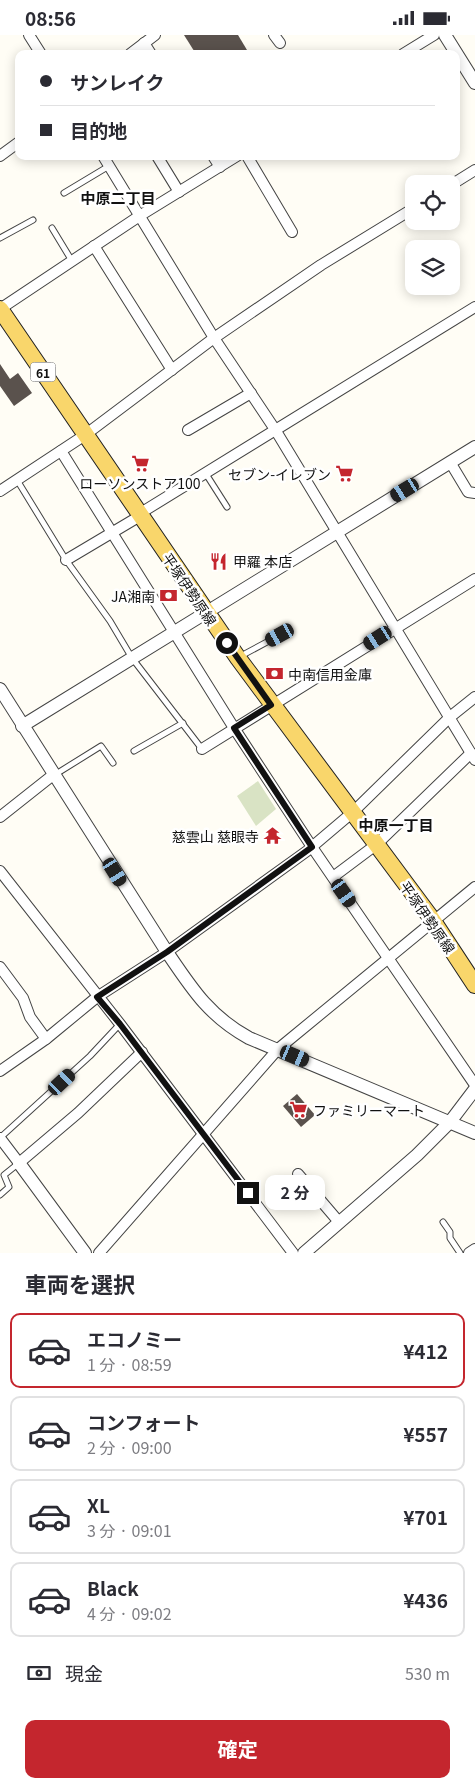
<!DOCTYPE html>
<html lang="ja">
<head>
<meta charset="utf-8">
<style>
	:root { --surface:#fff; --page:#f7f7f7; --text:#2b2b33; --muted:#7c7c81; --line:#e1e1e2; --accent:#c4262e }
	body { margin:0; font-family:Georgia,"Noto Sans JP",serif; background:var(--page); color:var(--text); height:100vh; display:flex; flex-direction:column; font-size:19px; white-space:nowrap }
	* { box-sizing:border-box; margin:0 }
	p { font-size:16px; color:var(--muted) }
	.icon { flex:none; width:28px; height:28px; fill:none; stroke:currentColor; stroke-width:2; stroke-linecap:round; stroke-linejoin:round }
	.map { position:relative; height:1218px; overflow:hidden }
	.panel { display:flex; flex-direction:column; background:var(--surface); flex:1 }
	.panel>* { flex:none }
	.guide { position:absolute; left:15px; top:15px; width:445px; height:110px; border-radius:10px; box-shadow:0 2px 12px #0003; display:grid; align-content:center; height:110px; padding:0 25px; background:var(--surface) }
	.tools { position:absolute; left:405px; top:140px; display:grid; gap:10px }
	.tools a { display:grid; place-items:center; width:55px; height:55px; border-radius:10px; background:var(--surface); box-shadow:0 2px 12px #0003; font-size:25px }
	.end { position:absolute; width:22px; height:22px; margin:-11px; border:6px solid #111; background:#fff; box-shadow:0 0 0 2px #fff }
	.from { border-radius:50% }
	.bubble { position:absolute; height:35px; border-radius:10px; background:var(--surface); box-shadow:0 2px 12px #0003; font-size:16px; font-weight:700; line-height:35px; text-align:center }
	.car { position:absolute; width:15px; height:30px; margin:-15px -8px; border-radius:6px; box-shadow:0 0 4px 1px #0007; background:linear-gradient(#222 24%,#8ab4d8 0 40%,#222 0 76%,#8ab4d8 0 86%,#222 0) }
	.guide b { display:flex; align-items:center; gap:18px; height:48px; font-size:19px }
	.guide b+b { border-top:1px solid var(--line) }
	.guide i { width:12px; height:12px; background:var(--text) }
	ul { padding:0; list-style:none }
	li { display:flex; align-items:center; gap:15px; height:75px; margin:0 10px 8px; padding:0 15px; border:2px solid var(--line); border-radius:10px }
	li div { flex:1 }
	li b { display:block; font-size:19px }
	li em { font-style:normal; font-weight:700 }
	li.active { border-color:var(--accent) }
	li>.icon { width:45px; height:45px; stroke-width:1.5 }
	h2 { padding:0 25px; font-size:22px; line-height:60px }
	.pay { display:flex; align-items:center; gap:12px; height:55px; padding:0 25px; font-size:19px }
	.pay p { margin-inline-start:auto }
	.cta { display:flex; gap:10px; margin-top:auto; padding:10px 25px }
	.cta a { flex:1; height:58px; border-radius:10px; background:var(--accent); color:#fff; font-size:20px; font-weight:700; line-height:58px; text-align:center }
	.status { display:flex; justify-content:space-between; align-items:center; height:35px; padding:0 25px; background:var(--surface); direction:ltr }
	.status svg { height:14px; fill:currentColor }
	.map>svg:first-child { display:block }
</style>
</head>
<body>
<div class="status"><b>08:56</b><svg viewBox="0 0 49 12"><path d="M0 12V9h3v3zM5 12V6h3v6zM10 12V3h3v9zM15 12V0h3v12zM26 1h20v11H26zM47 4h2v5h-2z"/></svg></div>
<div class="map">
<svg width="475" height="1218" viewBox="0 0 475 1218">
	<rect width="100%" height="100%" fill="#fffdf5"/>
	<!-- cemetery -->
	<polygon fill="#d9e3c4" points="258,746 276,774 256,791 237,761"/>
	<!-- building -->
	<g fill="#5a524d">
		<polygon points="184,0 238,0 247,15 240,19 196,19"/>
		<polygon points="0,329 10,344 18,338 32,358 14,371 0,351"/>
		<polygon points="297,1059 315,1080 301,1092 283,1071"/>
	</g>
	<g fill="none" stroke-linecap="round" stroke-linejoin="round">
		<defs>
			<g id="service">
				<polyline points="64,158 109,131"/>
				<polyline points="52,193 72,226"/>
				<polyline points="0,203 33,185"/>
				<polyline points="206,439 227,472"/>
				<polyline points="17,445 66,525 110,586 132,623 202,714"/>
				<polyline points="239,622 280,600"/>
				<polyline points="134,716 183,688"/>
				<polyline points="56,739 101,711 113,728"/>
				<polyline points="0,1103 90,1021 120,989"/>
				<polyline points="0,1160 9,1152 4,1140 19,1128"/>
				<polyline points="443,1187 450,1197 450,1203 460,1218"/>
			</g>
			<g id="minor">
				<polyline points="29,0 41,19"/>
				<polyline points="274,0 280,8"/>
				<polyline points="144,8 151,19"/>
				<polyline points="130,19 155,0"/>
				<polyline points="403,19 434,0"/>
				<polyline points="0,121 19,107"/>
				<polyline points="103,121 214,303 276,396 475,725"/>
				<polyline points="157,121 179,157"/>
				<polyline points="213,121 220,132"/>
				<polyline points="247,121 292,197"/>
				<polyline points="451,150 475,135"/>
				<polyline points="94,211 172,335"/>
				<polyline points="0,274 141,180 237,121"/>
				<polyline points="188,395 251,358"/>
				<polyline points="61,416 234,693 312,812 475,1050"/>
				<polyline points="450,427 468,457 475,458"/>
				<polyline points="0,456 85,400 214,303 321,230 414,173"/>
				<polyline points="139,479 475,272"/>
				<polyline points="66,525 140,481"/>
				<polyline points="202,714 475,544"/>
				<polyline points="0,782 53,740"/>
				<polyline points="0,836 120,989 293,1218"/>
				<polyline points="333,842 377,809 471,718"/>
				<polyline points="0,932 23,963 30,982 46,1004"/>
				<polyline points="0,1036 46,1004 97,962 167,917 307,816 353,777 450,682 475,662"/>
				<polyline points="0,1103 19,1128 78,1078 142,1017"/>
				<polyline points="298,1139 339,1187"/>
				<polyline points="99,1218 278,1014 475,852"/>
				<polyline points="469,1218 475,1214"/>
			</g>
			<g id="tertiary">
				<polyline points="445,0 475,48"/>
				<path d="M0 654 167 917C192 954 209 981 249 1003L475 1098"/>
				<polyline points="22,691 475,412"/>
				<polyline points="19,1128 85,1218"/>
				<polyline points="304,1218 417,1120 450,1087 475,1054"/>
			</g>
			<polyline id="primary" points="0,274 238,623 429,880 475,950"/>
		</defs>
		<!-- service casing -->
		<use href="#service" stroke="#444" stroke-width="7"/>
		<!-- minor casing -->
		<use href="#minor" stroke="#444" stroke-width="12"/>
		<!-- tertiary casing -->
		<use href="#tertiary" stroke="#444" stroke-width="14"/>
		<!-- primary casing -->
		<use href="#primary" stroke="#222" stroke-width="18"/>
		<!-- service -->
		<use href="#service" stroke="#fff" stroke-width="5"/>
		<!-- minor -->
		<use href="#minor" stroke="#fff" stroke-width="10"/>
		<!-- tertiary -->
		<use href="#tertiary" stroke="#fff" stroke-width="12"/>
		<!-- primary -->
		<use href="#primary" stroke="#f9d66b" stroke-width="16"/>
	</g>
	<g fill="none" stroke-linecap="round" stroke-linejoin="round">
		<!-- route -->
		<polyline stroke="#111" stroke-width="6" points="227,608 271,670 234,693 312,812 167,917 97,962 120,989 248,1158"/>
	</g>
	<!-- icons -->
	<defs>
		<symbol id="supermarket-bare" viewBox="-9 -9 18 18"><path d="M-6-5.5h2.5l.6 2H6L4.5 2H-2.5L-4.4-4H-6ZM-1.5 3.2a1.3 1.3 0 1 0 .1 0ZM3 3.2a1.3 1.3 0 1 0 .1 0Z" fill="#c4262e" stroke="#fff" stroke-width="2.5" paint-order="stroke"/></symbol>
		<symbol id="restaurant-bare" viewBox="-9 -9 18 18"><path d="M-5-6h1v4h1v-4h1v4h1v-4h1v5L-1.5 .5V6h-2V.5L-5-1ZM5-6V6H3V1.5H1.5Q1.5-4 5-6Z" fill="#c4262e" stroke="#fff" stroke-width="2.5" paint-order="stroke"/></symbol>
		<symbol id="bank-bare" viewBox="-9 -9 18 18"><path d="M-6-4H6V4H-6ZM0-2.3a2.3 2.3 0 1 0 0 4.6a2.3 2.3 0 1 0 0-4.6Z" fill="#c4262e" stroke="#fff" stroke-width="2.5" paint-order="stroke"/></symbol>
		<symbol id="temple-bare" viewBox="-9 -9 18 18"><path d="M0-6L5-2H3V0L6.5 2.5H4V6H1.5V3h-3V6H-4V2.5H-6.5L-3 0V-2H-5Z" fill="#c4262e" stroke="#fff" stroke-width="2.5" paint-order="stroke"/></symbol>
	</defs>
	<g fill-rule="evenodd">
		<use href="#supermarket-bare" x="128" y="416" width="25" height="25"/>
		<use href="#supermarket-bare" x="332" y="426" width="25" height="25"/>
		<use href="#restaurant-bare" x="206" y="514" width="25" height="25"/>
		<use href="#bank-bare" x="156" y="548" width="25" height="25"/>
		<use href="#bank-bare" x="262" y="626" width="25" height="25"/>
		<use href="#temple-bare" x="260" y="788" width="25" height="25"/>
		<use href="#supermarket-bare" x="286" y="1062" width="25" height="25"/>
	</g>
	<g text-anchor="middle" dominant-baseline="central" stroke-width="5" stroke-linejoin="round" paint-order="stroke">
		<!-- shield labels -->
		<rect fill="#fff" stroke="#585858" stroke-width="1" x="30.5" y="327.5" width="25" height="19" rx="4"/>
		<g font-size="12" font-weight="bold" fill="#111">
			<text x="43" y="337">61</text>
		</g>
		<!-- poi labels -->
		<g font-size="14" fill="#111" stroke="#fff" text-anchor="end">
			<text x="331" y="439">セブン-イレブン</text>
			<text x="140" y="448" text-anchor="middle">ローソンストア100</text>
			<text x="233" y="526" text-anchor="start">甲羅 本店</text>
			<text x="155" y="561">JA湘南</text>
			<text x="288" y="639" text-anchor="start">中南信用金庫</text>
			<text x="259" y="801">慈雲山 慈眼寺</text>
			<text x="313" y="1075" text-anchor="start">ファミリーマート</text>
		</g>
		<!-- street labels -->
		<g font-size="14" fill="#111" stroke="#fff">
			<text transform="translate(190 554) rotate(56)">平塚伊勢原線</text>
			<text transform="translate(428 882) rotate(55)">平塚伊勢原線</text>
		</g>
		<!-- neighbourhood labels -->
		<g font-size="15" font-weight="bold" fill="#111" stroke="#fff">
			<text x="118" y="162">中原二丁目</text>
			<text x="396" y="789">中原一丁目</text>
		</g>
	</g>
</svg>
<div class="tools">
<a><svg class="icon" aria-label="locate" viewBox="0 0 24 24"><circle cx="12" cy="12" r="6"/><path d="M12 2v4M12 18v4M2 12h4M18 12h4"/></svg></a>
<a><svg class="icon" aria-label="layers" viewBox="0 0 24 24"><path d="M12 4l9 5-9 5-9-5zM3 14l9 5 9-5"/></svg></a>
</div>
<i class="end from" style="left:227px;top:608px"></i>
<i class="end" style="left:248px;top:1158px"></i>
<div class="bubble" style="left:265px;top:1140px;width:60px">2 分</div>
<i class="car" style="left:405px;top:455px;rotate:239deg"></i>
<i class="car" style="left:280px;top:600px;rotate:241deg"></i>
<i class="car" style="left:378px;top:603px;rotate:238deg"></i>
<i class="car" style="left:115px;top:837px;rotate:148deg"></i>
<i class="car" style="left:344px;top:858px;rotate:145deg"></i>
<i class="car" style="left:295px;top:1021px;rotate:113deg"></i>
<i class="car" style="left:62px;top:1047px;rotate:47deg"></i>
<div class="guide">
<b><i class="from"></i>サンレイク</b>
<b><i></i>目的地</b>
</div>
</div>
<section class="panel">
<h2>車両を選択</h2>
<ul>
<li class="active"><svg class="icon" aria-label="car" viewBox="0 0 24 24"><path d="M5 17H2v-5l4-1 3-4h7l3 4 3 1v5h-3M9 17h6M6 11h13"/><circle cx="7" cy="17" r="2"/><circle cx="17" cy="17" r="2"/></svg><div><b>エコノミー</b><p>1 分 · 08:59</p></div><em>¥412</em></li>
<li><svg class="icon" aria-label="car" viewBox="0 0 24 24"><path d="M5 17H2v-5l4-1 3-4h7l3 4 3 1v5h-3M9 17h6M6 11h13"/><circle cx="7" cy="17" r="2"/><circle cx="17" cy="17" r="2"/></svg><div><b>コンフォート</b><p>2 分 · 09:00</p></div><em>¥557</em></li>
<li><svg class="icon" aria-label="car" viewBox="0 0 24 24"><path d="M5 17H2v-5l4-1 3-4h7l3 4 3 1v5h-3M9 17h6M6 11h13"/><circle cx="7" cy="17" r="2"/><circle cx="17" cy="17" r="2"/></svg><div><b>XL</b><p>3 分 · 09:01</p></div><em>¥701</em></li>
<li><svg class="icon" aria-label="car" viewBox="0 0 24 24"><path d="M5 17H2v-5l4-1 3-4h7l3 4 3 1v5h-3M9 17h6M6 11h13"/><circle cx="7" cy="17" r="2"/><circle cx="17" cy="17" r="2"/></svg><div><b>Black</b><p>4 分 · 09:02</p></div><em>¥436</em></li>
</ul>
<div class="pay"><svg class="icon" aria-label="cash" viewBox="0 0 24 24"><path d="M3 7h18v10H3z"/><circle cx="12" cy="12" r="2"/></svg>現金<p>530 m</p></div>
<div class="cta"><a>確定</a></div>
</section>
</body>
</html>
